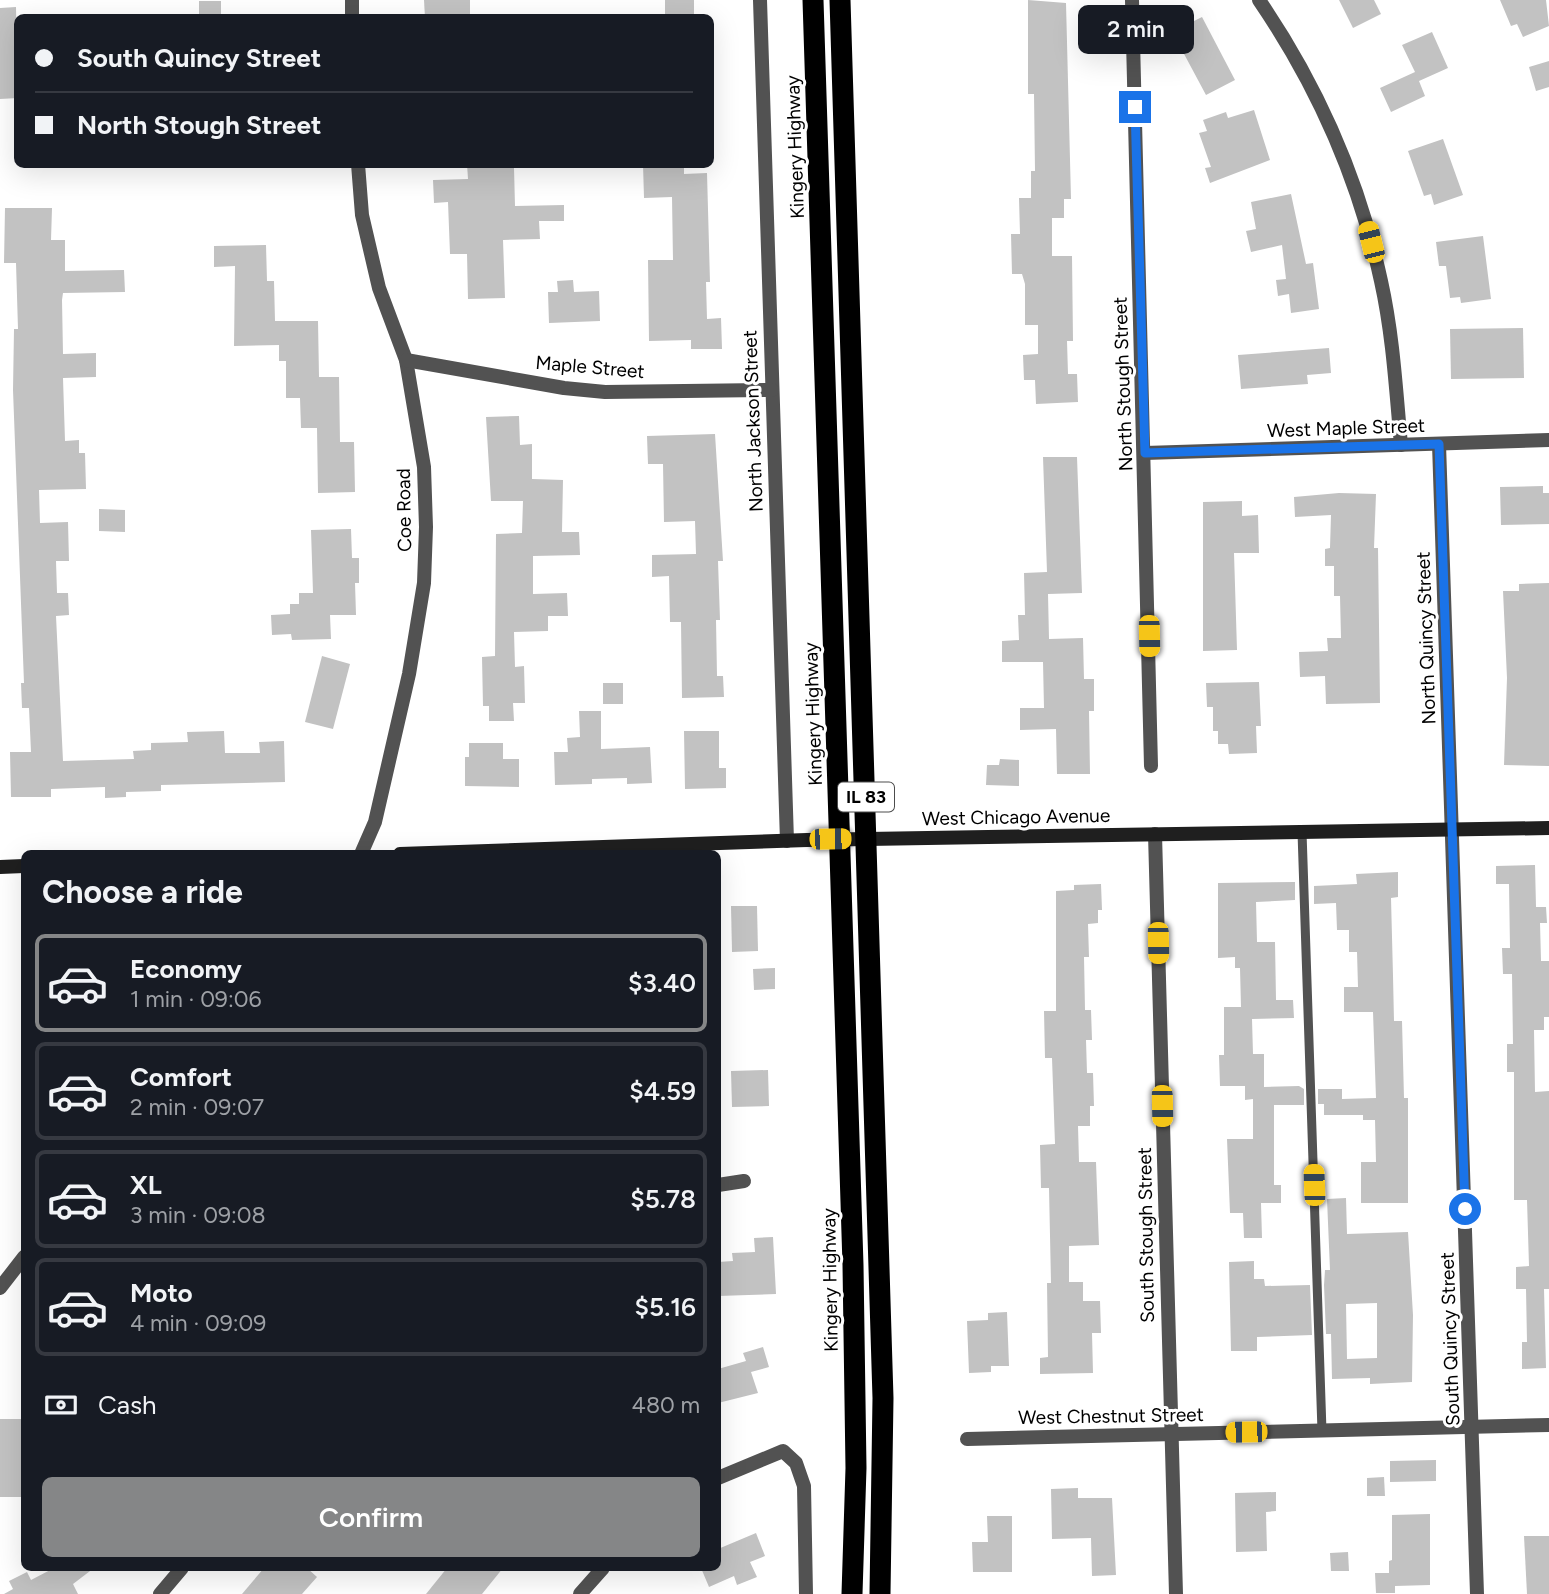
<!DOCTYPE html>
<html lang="en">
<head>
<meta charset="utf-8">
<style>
	:root { --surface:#171b24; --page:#20242c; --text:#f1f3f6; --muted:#9ea1a6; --line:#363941; --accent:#858687 }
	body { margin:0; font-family:Figtree,sans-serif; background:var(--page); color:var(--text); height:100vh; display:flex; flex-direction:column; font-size:26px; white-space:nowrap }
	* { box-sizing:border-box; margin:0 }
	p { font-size:23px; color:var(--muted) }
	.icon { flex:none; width:38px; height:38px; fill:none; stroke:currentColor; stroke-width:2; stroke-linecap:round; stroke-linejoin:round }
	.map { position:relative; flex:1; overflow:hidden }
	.panel { position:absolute; left:21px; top:850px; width:700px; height:721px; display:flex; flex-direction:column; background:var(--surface); border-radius:10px; box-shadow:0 7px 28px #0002 }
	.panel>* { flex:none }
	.banner { position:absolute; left:14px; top:14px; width:700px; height:154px; border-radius:10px; box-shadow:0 7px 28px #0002; display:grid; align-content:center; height:154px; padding:0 21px; background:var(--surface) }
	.end { position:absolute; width:32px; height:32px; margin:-16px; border:9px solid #1a73e8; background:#fff; box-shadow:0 0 0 4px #fff }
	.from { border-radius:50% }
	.bubble { position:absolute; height:49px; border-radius:10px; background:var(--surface); box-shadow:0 7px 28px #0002; font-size:23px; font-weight:600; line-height:49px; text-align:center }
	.car { position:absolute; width:21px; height:42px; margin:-21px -10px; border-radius:9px; box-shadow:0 0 5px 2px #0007; background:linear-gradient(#f5c518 24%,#345 0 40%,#f5c518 0 76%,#345 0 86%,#f5c518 0) }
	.banner b { display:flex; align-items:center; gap:24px; height:66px; font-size:26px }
	.banner b+b { border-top:2px solid var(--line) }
	.banner i { width:18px; height:18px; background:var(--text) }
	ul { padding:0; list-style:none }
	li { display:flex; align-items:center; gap:21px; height:98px; margin:0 14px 10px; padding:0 7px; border:4px solid var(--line); border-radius:10px }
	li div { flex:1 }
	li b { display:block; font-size:26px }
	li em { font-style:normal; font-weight:600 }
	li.active { border-color:var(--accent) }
	li>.icon { width:63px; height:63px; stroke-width:1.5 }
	h2 { padding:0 21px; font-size:32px; line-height:84px }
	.pay { display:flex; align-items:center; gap:18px; height:77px; padding:0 21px; font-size:26px }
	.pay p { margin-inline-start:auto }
	.action { display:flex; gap:14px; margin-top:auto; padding:14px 21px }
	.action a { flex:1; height:80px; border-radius:10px; background:var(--accent); color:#fff; font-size:28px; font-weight:600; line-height:80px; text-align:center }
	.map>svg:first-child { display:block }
</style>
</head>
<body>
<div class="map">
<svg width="1549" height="1594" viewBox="0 0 1549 1594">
	<rect width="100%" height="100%" fill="#fff"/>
	<!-- building -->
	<g fill="#c2c2c2" fill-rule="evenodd">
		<polygon points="424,0 470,0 470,18 425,18"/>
		<rect x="665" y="0" width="29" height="18"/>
		<polygon points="1028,0 1066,3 1071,199 1064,199 1064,218 1052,218 1052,256 1072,256 1073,341 1067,341 1068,374 1077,374 1078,402 1036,404 1035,380 1024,380 1023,355 1038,354 1038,325 1025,325 1025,284 1022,274 1012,274 1011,234 1020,234 1019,198 1031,198 1031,171 1035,171 1034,94 1028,94"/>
		<polygon points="1339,0 1374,0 1381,14 1353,28"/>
		<polygon points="1500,0 1546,0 1549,26 1523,37 1517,24 1511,26"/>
		<rect x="199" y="1" width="22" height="17"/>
		<polygon points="16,7 18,98 0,99 0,8"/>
		<polygon points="1202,17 1235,80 1206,95 1183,52 1192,47 1182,27"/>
		<polygon points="1432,32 1448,68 1419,81 1425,96 1391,112 1380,88 1415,72 1402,45"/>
		<polygon points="1549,61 1549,87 1536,91 1529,67"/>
		<polygon points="1254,110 1270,160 1210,183 1205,168 1211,167 1199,133 1207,131 1203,120 1226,112 1228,118"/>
		<polygon points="1443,139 1463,195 1434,205 1431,194 1424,196 1408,151"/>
		<polygon points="467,164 514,168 515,206 564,205 564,221 539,221 540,239 503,240 505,298 468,299 467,254 450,254 448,202 434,203 433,180 468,179"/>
		<polygon points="643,164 684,164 684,174 707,173 710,282 706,282 707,319 721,318 722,349 691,349 691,340 649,341 648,260 673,260 672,197 644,198"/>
		<polygon points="1291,194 1306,264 1313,263 1319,309 1291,313 1289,294 1278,296 1276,280 1286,279 1282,245 1251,252 1246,231 1256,229 1251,202"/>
		<polygon points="5,208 52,208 51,240 65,240 65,271 124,270 125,292 63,293 62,300 63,354 96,353 96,377 63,378 65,441 79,440 79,453 85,453 86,489 39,490 40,523 68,522 69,561 56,561 57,593 68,593 69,615 56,616 63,761 134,759 133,751 151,750 151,743 188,742 187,732 224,731 225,753 260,753 259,742 284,741 285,782 161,785 161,791 126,792 126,797 105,798 105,787 51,789 51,797 11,797 10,752 31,752 29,708 22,708 21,683 24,683 13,390 14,329 18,329 16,263 4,263"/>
		<polygon points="1483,236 1491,299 1461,303 1460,297 1450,298 1446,266 1439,266 1436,242"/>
		<polygon points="266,245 267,281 274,281 275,321 318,321 319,377 339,377 340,442 354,442 355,492 318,493 317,428 301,428 300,398 286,398 286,361 279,361 279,345 234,346 235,266 214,267 214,246"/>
		<polygon points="573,280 574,292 599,291 600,321 549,323 548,292 558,292 557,281"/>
		<polygon points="1523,328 1524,378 1451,379 1450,329"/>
		<polygon points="1329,348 1331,373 1307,375 1308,384 1241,389 1238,355"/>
		<polygon points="519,416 520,445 532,444 532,479 563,480 562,532 579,532 580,555 533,556 533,594 567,593 568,616 548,616 548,631 514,632 515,667 524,666 525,703 513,703 514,721 489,721 489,706 483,706 482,657 495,656 496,534 522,533 523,501 491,501 486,417"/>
		<polygon points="715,434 723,561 718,561 720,620 716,620 717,676 723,676 724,697 682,698 681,622 670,622 669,576 652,577 652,555 696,554 695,521 664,522 663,464 648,464 647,436"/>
		<polygon points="1043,457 1077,457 1082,593 1048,594 1049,639 1083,638 1084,679 1094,679 1094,711 1089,711 1090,774 1057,774 1056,729 1020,730 1020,708 1044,708 1043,662 1002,662 1002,641 1019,640 1018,615 1025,615 1024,573 1047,572"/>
		<polygon points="1543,486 1543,493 1549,493 1549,524 1501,525 1500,487"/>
		<polygon points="1339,493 1376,494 1374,548 1378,548 1380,703 1326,704 1325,676 1300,677 1299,652 1328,651 1327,638 1341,638 1340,596 1334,596 1334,566 1325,566 1325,549 1330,548 1331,515 1295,517 1294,497"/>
		<polygon points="1242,501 1242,516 1258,515 1259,553 1234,553 1237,650 1203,651 1203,502"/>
		<polygon points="99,509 125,510 125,532 99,531"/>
		<polygon points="351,529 352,558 359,558 359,583 355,583 356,615 330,615 331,639 292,640 291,634 272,635 271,615 290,614 290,604 299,604 299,593 313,593 311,530"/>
		<polygon points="1549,583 1549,766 1504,765 1507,678 1503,591 1519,591 1519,584"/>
		<polygon points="322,656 350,664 333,729 305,722"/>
		<polygon points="1259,682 1261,726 1256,726 1257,753 1229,754 1228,744 1218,744 1218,731 1213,731 1213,707 1207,707 1206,683"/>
		<rect x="603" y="683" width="20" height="21"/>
		<polygon points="579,711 601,711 601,749 650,747 652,783 627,784 627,778 592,779 592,784 555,785 554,752 568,752 567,738 580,737"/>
		<polygon points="684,731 719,731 719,768 726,768 726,788 685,789"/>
		<polygon points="469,743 503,743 503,759 519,759 519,787 465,786 465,757 469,757"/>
		<polygon points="1000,759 1019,760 1019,786 986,785 987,765 999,765"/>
		<polygon points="1535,865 1536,907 1546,907 1547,923 1540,923 1541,961 1549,961 1549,1017 1544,1017 1544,1030 1534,1030 1535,1092 1549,1091 1549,1289 1544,1289 1546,1368 1522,1369 1522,1342 1527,1342 1526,1289 1516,1289 1516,1267 1529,1266 1527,1200 1514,1200 1514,1072 1507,1072 1507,1044 1513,1044 1512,974 1503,974 1502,948 1510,948 1509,884 1496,884 1496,866"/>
		<polygon points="1398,872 1398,897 1391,898 1393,976 1394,1021 1402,1021 1404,1098 1408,1098 1408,1203 1361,1203 1361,1162 1376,1162 1375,1120 1363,1120 1363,1115 1324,1115 1324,1104 1318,1104 1318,1089 1342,1089 1342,1099 1376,1098 1373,1012 1344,1012 1344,987 1358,987 1357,952 1349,952 1349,930 1337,930 1336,903 1314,904 1314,886 1357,884 1356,874"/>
		<polygon points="1295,882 1295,900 1256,902 1257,942 1275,942 1276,1000 1293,1000 1294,1018 1252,1019 1253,1054 1264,1054 1264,1087 1299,1086 1304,1089 1304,1105 1274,1105 1274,1185 1281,1185 1281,1203 1261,1203 1262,1238 1244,1238 1243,1213 1230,1213 1227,1139 1253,1139 1253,1099 1245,1100 1245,1086 1220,1086 1219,1055 1224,1055 1224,1007 1241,1007 1240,968 1235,968 1235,957 1218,958 1218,883"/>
		<polygon points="1101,884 1102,910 1098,910 1098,923 1088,924 1089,957 1084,957 1085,1010 1091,1010 1092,1040 1086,1040 1087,1073 1093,1073 1094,1106 1090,1106 1090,1126 1078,1126 1079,1162 1096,1162 1099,1245 1069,1246 1069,1282 1083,1282 1083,1301 1100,1301 1101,1333 1092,1333 1093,1373 1040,1374 1040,1358 1048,1357 1047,1283 1051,1283 1049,1188 1041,1188 1040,1145 1055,1144 1052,1058 1045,1058 1044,1011 1056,1011 1056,891 1074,890 1074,885"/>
		<polygon points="731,906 757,906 758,951 732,952"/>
		<polygon points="775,968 775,989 754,990 753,969"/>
		<polygon points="768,1070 769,1106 732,1107 731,1071"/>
		<path d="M1346 1198 1347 1234 1408 1232 1413 1315 1412 1382 1370 1384V1378L1332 1379 1331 1334H1326L1324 1285 1325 1270H1330L1327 1199ZM1377 1303V1358L1347 1359 1346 1304Z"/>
		<polygon points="773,1237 776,1294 718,1296 718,1262 733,1261 732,1253 755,1252 754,1238"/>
		<polygon points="1254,1261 1254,1279 1264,1279 1265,1286 1310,1285 1312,1335 1257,1337 1257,1351 1231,1351 1229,1262"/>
		<polygon points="1007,1312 1009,1366 991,1366 991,1372 969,1373 967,1321 988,1320 988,1313"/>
		<polygon points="763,1347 769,1367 751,1372 758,1393 718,1403 718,1369 746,1361 743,1353"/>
		<rect x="0" y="1419" width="24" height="78"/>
		<polygon points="1436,1460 1436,1481 1390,1482 1390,1461"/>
		<polygon points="1384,1477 1385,1496 1367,1496 1367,1478"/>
		<polygon points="1078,1488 1078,1498 1112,1498 1116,1575 1092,1576 1091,1538 1052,1539 1051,1489"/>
		<polygon points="1276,1492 1276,1511 1266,1512 1267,1551 1236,1552 1235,1493"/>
		<polygon points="1430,1514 1430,1585 1395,1586 1395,1593 1376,1593 1375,1573 1389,1573 1389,1561 1392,1560 1392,1515"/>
		<polygon points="987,1516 1012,1516 1012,1572 973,1572 972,1542 988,1542"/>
		<polygon points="756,1533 765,1556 750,1562 757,1577 737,1585 734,1576 709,1587 701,1568 718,1568 718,1549"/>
		<polygon points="1524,1536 1549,1536 1549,1594 1527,1594"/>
		<polygon points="1348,1552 1349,1571 1331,1571 1330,1553"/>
		<polygon points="54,1568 94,1568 73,1584 78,1594 4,1594 13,1589 9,1581 27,1572 31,1580"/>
		<polygon points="264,1568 307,1568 317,1577 302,1594 242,1594"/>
		<polygon points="447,1568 503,1568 482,1594 426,1594"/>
	</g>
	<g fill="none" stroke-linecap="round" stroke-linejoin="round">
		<!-- lane -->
		<polyline stroke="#525252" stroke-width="9" points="1302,832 1322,1431"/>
		<!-- street -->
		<g stroke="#525252" stroke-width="14">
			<polyline points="352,0 352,18"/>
			<polyline points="760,0 787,841"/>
			<polyline points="1132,0 1151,766"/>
			<path d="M1259 0C1317 85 1359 180 1381 281 1393 335 1396 390 1401 445"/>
			<polyline points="358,164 362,215 379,288 406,360 424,467 426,527 424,583 409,674 375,822 361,854"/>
			<polyline points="406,360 564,388 605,392 772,390"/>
			<polyline points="1439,444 1477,1594"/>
			<polyline points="1145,453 1549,440"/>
			<polyline points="1155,834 1176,1594"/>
			<polyline points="718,1185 744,1181"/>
			<polyline points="0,1288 24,1257"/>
			<polyline points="967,1439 1549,1425"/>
			<polyline points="718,1478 783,1451 796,1463 804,1486 806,1594"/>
			<polyline points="160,1594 182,1568"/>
			<polyline points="580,1594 603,1568"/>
		</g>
		<!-- secondary -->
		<g stroke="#1f1f1f" stroke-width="14">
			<polyline points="400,854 807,840 1549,828"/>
			<polyline points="0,867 24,866"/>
		</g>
		<!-- highway -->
		<g stroke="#000" stroke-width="21">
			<polyline points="813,0 853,1265 856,1468 852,1594"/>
			<polyline points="840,0 883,1398 880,1594"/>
		</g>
	</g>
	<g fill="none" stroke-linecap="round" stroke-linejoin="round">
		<!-- route -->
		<polyline stroke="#1a73e8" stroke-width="9" points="1135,107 1145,453 1439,444 1465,1209"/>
	</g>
	<g text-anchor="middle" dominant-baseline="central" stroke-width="6" stroke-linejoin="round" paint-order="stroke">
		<!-- shield labels -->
		<rect fill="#fff" stroke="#4c4c4c" stroke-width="2" x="838" y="782.5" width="56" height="29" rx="5"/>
		<g font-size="18" font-weight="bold" fill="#000">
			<text x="866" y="797">IL 83</text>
		</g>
		<!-- street labels -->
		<g font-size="19" fill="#000" stroke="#fff">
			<text transform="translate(795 147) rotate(-92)">Kingery Highway</text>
			<text transform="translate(590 367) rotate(5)">Maple Street</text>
			<text transform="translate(1123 384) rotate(-92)">North Stough Street</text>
			<text transform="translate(753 421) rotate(-92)">North Jackson Street</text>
			<text transform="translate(1346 428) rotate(-2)">West Maple Street</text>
			<text transform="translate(404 510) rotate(-91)">Coe Road</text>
			<text transform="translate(1426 638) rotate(-92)">North Quincy Street</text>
			<text transform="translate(813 714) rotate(-92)">Kingery Highway</text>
			<text transform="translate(1016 817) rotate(-1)">West Chicago Avenue</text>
			<text transform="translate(1146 1235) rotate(-91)">South Stough Street</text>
			<text transform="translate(830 1280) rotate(-91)">Kingery Highway</text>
			<text transform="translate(1450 1339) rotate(-92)">South Quincy Street</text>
			<text transform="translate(1111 1416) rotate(-1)">West Chestnut Street</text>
		</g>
	</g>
</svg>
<i class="end from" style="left:1465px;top:1209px"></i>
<i class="end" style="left:1135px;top:107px"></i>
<div class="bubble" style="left:1078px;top:5px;width:116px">2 min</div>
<i class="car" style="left:1371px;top:242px;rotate:346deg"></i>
<i class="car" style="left:1149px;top:636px;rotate:179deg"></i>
<i class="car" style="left:830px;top:839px;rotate:89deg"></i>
<i class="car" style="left:1158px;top:943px;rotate:179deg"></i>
<i class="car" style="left:1162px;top:1106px;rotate:179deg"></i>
<i class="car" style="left:1314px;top:1185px;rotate:358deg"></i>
<i class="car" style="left:1246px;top:1432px;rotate:269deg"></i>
<div class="banner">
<b><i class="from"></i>South Quincy Street</b>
<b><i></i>North Stough Street</b>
</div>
<section class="panel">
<h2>Choose a ride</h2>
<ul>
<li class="active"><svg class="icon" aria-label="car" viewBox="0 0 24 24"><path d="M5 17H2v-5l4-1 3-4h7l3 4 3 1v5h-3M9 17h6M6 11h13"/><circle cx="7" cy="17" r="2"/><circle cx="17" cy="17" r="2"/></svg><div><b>Economy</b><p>1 min · 09:06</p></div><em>$3.40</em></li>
<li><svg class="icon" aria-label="car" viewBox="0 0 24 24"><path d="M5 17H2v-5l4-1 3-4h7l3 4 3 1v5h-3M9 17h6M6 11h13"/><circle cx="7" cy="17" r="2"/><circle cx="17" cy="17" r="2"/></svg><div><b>Comfort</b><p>2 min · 09:07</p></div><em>$4.59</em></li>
<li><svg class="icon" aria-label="car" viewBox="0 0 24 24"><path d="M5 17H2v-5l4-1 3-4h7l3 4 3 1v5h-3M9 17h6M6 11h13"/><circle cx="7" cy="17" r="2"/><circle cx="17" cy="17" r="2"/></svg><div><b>XL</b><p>3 min · 09:08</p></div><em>$5.78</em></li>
<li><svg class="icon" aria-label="car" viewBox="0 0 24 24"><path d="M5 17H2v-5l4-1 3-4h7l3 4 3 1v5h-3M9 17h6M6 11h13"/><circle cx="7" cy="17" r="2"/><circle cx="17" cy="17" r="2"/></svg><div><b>Moto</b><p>4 min · 09:09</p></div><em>$5.16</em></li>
</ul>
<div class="pay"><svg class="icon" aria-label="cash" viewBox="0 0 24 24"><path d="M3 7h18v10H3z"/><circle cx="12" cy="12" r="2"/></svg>Cash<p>480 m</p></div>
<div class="action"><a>Confirm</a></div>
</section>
</div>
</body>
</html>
